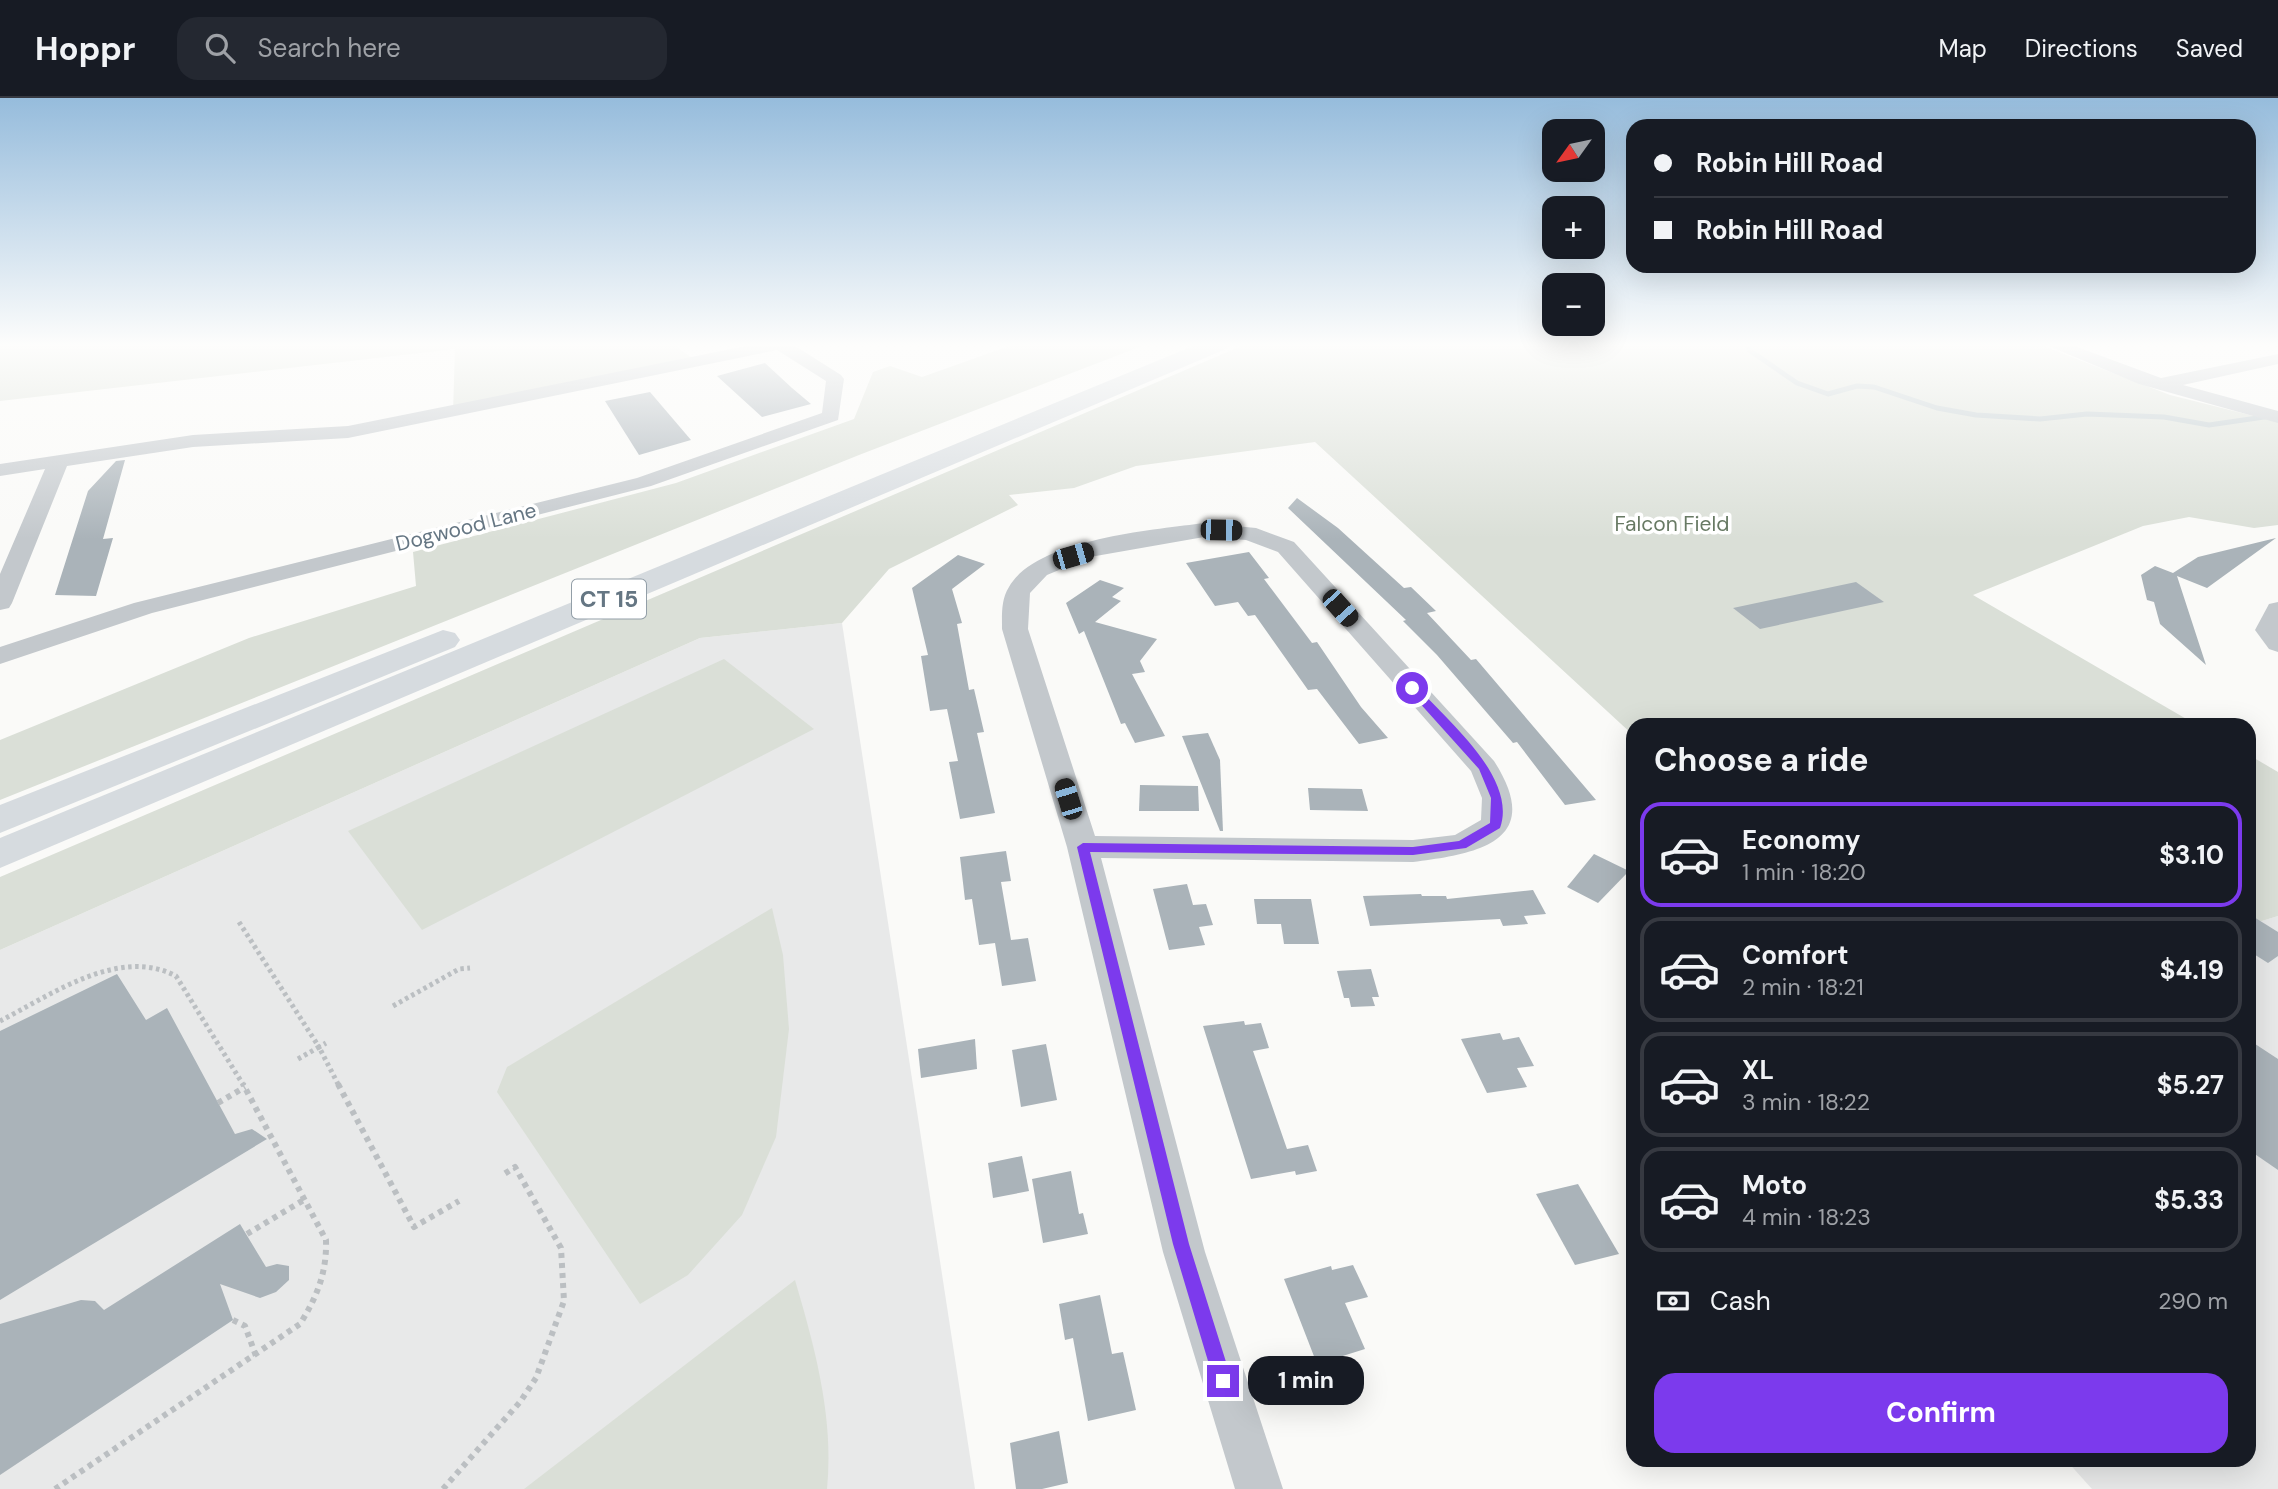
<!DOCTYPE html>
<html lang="en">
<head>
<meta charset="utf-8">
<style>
	:root { --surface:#171b24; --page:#242831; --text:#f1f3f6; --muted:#9ea1a6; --line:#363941; --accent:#7c3aed }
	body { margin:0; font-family:"DM Sans",sans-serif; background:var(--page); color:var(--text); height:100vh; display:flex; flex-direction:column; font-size:26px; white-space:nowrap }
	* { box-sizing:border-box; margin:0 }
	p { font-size:23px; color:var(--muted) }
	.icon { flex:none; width:38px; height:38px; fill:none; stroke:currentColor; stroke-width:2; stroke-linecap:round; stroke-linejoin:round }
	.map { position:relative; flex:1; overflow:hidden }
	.drawer { position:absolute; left:1626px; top:620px; width:630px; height:749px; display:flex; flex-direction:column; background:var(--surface); border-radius:21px; box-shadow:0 7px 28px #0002 }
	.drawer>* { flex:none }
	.guide { position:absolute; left:1626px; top:21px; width:630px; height:154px; border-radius:21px; box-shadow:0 7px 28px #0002; display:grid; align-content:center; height:154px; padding:0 28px; background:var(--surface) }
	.needle { width:46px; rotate:237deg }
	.controls { position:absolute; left:1542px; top:21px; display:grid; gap:14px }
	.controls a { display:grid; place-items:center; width:63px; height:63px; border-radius:14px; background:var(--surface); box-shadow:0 7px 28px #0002; font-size:35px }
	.end { position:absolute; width:32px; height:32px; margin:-16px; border:9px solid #7c3aed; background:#fff; box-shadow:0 0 0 4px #fff }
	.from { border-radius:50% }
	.bubble { position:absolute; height:49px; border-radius:21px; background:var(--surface); box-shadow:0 7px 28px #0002; font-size:23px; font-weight:700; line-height:49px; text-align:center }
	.car { position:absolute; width:21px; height:42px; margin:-21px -10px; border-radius:9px; box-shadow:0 0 5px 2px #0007; background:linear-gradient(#222 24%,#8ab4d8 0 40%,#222 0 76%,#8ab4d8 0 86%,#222 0) }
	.guide b { display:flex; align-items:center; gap:24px; height:66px; font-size:26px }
	.guide b+b { border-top:2px solid var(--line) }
	.guide i { width:18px; height:18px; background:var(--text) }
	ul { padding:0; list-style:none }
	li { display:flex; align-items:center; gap:21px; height:105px; margin:0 14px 10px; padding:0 14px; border:4px solid var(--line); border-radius:21px }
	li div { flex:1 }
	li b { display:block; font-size:26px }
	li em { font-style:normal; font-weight:700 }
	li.on { border-color:var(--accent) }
	li>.icon { width:63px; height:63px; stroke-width:1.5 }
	h2 { padding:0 28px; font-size:32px; line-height:84px }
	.pay { display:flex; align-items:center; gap:18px; height:77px; padding:0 28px; font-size:26px }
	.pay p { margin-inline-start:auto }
	.cta { display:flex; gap:14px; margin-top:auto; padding:14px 28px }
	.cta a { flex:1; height:80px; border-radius:21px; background:var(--accent); color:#fff; font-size:28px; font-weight:700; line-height:80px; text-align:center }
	header { display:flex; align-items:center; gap:42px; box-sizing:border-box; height:98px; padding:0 35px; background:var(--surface); border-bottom:2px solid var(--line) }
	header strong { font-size:33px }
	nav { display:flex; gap:38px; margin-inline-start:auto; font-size:24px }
	.search { width:490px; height:63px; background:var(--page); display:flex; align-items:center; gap:18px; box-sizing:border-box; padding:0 24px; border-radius:21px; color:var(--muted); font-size:26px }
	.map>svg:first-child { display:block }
</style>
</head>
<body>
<header>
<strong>Hoppr</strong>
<div class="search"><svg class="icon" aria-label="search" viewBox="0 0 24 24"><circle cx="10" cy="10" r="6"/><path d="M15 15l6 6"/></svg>Search here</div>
<nav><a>Map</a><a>Directions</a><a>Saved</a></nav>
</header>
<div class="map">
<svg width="2278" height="1391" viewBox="0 0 2278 1391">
	<rect width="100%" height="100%" fill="#fafaf8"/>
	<!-- built -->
	<g fill="#e8e9e9">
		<polygon points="842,525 975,1391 0,1391 0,852 700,540"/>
		<polygon points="2278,818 2278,1391 2092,1391 2066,1362 2249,1362 2249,827"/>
	</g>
	<!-- green -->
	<g fill="#dadfd7">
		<polygon points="0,246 673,246 700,266 453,314 455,251 0,303"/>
		<polygon points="1015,246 1147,246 859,357 0,702 0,642 249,540 416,488 413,454 676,385 854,321 873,274 890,268 922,279"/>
		<polygon points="1246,246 2038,246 2170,297 2278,324 2278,427 2254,430 2189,419 2143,428 1973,497 2195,626 1633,626 1633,637 1315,344 1136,368 1074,390 1009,397 1018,407 889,471 842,525 700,540 0,852 0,779"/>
		<polygon points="724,561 814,631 422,832 348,733"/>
		<polygon points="2249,657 2278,674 2278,818 2249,827"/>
		<polygon points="772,810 783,857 789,931 776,1039 742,1117 688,1177 640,1206 497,994 507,969"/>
		<path d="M795 1182C815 1250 834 1320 827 1391H524Z"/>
	</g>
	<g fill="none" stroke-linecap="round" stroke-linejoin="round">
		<!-- stream -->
		<polyline stroke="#bbc7cb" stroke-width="5" points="1748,246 1749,252 1797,285 1828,296 1857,288 1874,289 1937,310 1976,317 2040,321 2087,316 2164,319 2209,327 2278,317"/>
	</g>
	<!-- building -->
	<g fill="#aab3b9">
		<polygon points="765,265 792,290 811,306 762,319 717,278"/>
		<polygon points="650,294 691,342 639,357 605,303"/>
		<polygon points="125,362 103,441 113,440 96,498 55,497 88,393 116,363"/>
		<polygon points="1297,400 1338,430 1404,490 1411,489 1436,513 1427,515 1471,562 1476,561 1596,702 1565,707 1517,644 1513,645 1437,557 1403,523 1406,522 1288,410"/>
		<polygon points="2276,440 2207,490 2177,478 2206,567 2160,526 2154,504 2147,502 2141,477 2155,468 2173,475 2198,459"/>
		<polygon points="1249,454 1269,480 1264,481 1312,545 1317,544 1361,609 1388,640 1359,646 1317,591 1308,592 1255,517 1248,518 1238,504 1215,508 1186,465"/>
		<polygon points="958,457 985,466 952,491 962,525 957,526 969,592 974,591 984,634 977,635 995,715 960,721 949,664 958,663 947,611 930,613 921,558 928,557 912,490"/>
		<polygon points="1100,482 1124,490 1112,499 1121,503 1095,524 1157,541 1140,563 1145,574 1132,576 1165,638 1135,645 1125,625 1121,626 1084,533 1079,536 1066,505"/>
		<polygon points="1856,484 1884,504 1760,531 1733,510"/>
		<polygon points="1208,635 1220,662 1223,733 1220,733 1182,638"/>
		<polygon points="1140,687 1198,688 1199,713 1139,713"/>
		<polygon points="1308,690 1362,691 1368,713 1310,712"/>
		<polygon points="1006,753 1011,783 1001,784 1011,842 1028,840 1036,883 1002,888 995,845 979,847 972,801 965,802 960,759"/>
		<polygon points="1594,756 1629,773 1598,805 1567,789"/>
		<polygon points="1187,786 1193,807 1206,806 1213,827 1199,829 1205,847 1169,852 1153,791"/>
		<polygon points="1533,792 1546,816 1524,818 1528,826 1503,828 1500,821 1370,828 1363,798 1421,796 1422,798 1446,798 1447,801"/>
		<polygon points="1254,801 1311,801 1319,846 1284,846 1281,826 1257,826"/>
		<polygon points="2249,816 2278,834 2278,858 2268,865 2249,853"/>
		<polygon points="1371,871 1379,899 1372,899 1375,908 1351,909 1349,900 1344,900 1337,873"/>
		<polygon points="117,876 146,922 167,910 235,1036 252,1031 267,1041 0,1202 0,933"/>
		<polygon points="1244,923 1245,927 1261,925 1269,950 1253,953 1287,1051 1308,1047 1317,1073 1296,1077 1295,1073 1251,1081 1203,928"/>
		<polygon points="1500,935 1503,942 1519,939 1534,968 1517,970 1527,989 1487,995 1461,941"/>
		<polygon points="975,941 977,971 921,980 918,951"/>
		<polygon points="2249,942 2278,961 2278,1072 2249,1052"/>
		<polygon points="1046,946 1057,1002 1021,1009 1012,952"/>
		<polygon points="1022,1058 1029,1093 993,1100 988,1065"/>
		<polygon points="1071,1073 1079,1116 1083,1115 1088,1136 1043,1145 1032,1081"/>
		<polygon points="1578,1086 1619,1156 1575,1167 1536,1096"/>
		<polygon points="240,1126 266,1169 277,1166 289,1168 289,1182 276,1194 260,1200 220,1186 233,1222 0,1377 0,1226 81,1202 95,1203 104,1212"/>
		<polygon points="1353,1167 1368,1199 1345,1205 1365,1251 1317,1266 1284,1181 1331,1168 1332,1172"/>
		<polygon points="1100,1197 1112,1256 1123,1254 1136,1312 1088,1323 1073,1240 1065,1242 1059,1206"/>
		<polygon points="1059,1333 1068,1385 1042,1391 1016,1391 1010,1345"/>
	</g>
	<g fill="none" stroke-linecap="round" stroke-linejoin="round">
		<!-- path-far1 -->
		<g stroke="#bbbfc2" stroke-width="5" stroke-dasharray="3.5 3.5" stroke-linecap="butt">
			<polyline points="239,824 319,949 326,945"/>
			<polyline points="393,908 459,871 470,870"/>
			<path d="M0 923C51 897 119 848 176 878L244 988"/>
			<polyline points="298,961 319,949 339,988"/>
		</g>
		<!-- path -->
		<g stroke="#bbbfc2" stroke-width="6" stroke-dasharray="5 5" stroke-linecap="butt">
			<polyline points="338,986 414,1129 459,1103"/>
			<polyline points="218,1005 245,989"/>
			<polyline points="247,1136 307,1100"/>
			<polyline points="233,1222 245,1228 256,1258"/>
			<path d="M55 1391 300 1226C317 1199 327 1174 326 1142L243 986"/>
			<polyline points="443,1391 520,1304 536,1280 564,1203 561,1150 515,1069 501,1078"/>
		</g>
		<!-- minor -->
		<g fill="#c3c8cc" fill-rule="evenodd">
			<polygon points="756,246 792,246 841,277 844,281 838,322 651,388 152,515 0,566 0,549 134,505 637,380 822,315 826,283 777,252 348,340 193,349 67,368 12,505 9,510 0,512 0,476 45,371 0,378 0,366 193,337 348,328"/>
			<polygon points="2044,246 2069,246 2161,280 2278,256 2278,266 2183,287 2278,313 2278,325 2139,286"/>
			<path d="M1204 425 1256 430 1294 444 1494 663C1546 744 1477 756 1413 764L1101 760 1205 1154 1283 1391H1235L1163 1154 1067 749 1002 531C1002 517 1001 501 1009 489 1036 441 1153 432 1204 425ZM1204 439 1246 442 1278 454 1471 673 1482 700 1481 722 1455 737 1413 742 1095 738 1028 531 1030 495 1047 477 1090 459Z"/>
			<polygon points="2278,504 2278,554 2269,551 2255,532 2269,506"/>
		</g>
		<!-- highway -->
		<g fill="#d6dbdf" fill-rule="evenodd">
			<polygon points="1198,246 1229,246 1226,251 0,770 0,740"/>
			<polygon points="443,532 455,535 460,542 455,549 0,735 0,707"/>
		</g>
	</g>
	<!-- sky -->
	<linearGradient id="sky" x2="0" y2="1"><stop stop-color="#96bcdc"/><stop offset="0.56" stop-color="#fdfdfc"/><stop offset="1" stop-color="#fdfdfc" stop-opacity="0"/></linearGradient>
	<rect width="2278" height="441" fill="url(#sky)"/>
	<!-- route -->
	<path fill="#7c3aed" d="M1408 588H1416C1446 621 1518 680 1500 730L1466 750 1413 757 1090 754 1189 1146 1232 1283 1229 1290 1223 1292 1217 1290 1214 1283 1173 1146 1077 749 1083 745 1413 749 1459 743 1490 725 1491 700 1479 671 1408 592Z"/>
	<g text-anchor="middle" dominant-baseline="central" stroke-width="7" stroke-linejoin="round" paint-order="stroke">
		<!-- far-park labels -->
		<g font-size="21" fill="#687a64" stroke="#fff">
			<text x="1672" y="426">Falcon Field</text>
		</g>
		<!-- far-street labels -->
		<g font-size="21" fill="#657683" stroke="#fff">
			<text transform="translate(466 429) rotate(-14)">Dogwood Lane</text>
		</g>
		<!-- shield labels -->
		<rect fill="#fff" stroke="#939fa8" stroke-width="2" x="572" y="481.5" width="74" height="39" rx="5"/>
		<g font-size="23" font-weight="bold" fill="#657683">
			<text x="609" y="501">CT 15</text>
		</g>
	</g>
</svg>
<div class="controls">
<a><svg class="needle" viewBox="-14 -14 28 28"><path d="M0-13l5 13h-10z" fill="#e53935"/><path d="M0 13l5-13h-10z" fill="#9ea1a6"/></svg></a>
<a>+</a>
<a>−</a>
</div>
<i class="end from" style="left:1412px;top:590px"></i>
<i class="end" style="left:1223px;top:1283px"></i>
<div class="bubble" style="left:1248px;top:1258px;width:116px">1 min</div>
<i class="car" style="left:1221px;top:432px;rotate:91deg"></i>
<i class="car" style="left:1073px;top:458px;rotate:74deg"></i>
<i class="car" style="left:1340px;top:510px;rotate:138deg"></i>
<i class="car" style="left:1068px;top:701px;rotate:343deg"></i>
<div class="guide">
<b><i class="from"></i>Robin Hill Road</b>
<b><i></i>Robin Hill Road</b>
</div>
<section class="drawer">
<h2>Choose a ride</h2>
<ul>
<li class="on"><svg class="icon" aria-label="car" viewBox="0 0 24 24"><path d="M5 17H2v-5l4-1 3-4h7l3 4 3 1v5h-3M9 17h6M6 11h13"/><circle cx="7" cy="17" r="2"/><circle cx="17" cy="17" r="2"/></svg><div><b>Economy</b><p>1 min · 18:20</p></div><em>$3.10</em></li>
<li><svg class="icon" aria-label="car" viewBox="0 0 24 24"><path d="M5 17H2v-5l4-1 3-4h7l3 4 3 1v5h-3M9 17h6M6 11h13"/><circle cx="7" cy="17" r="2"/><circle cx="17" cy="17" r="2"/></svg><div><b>Comfort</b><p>2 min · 18:21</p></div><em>$4.19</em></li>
<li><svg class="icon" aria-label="car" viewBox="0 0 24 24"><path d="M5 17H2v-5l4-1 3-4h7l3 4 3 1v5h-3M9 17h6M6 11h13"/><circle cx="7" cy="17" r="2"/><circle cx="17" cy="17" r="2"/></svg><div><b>XL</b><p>3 min · 18:22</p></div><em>$5.27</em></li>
<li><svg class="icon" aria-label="car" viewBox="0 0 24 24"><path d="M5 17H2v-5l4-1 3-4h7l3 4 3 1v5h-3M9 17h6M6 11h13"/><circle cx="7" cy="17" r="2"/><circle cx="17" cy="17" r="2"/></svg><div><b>Moto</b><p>4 min · 18:23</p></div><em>$5.33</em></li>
</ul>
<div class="pay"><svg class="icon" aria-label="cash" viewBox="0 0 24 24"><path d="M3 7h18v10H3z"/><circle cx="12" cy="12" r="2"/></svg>Cash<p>290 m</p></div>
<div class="cta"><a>Confirm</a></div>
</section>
</div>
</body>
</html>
